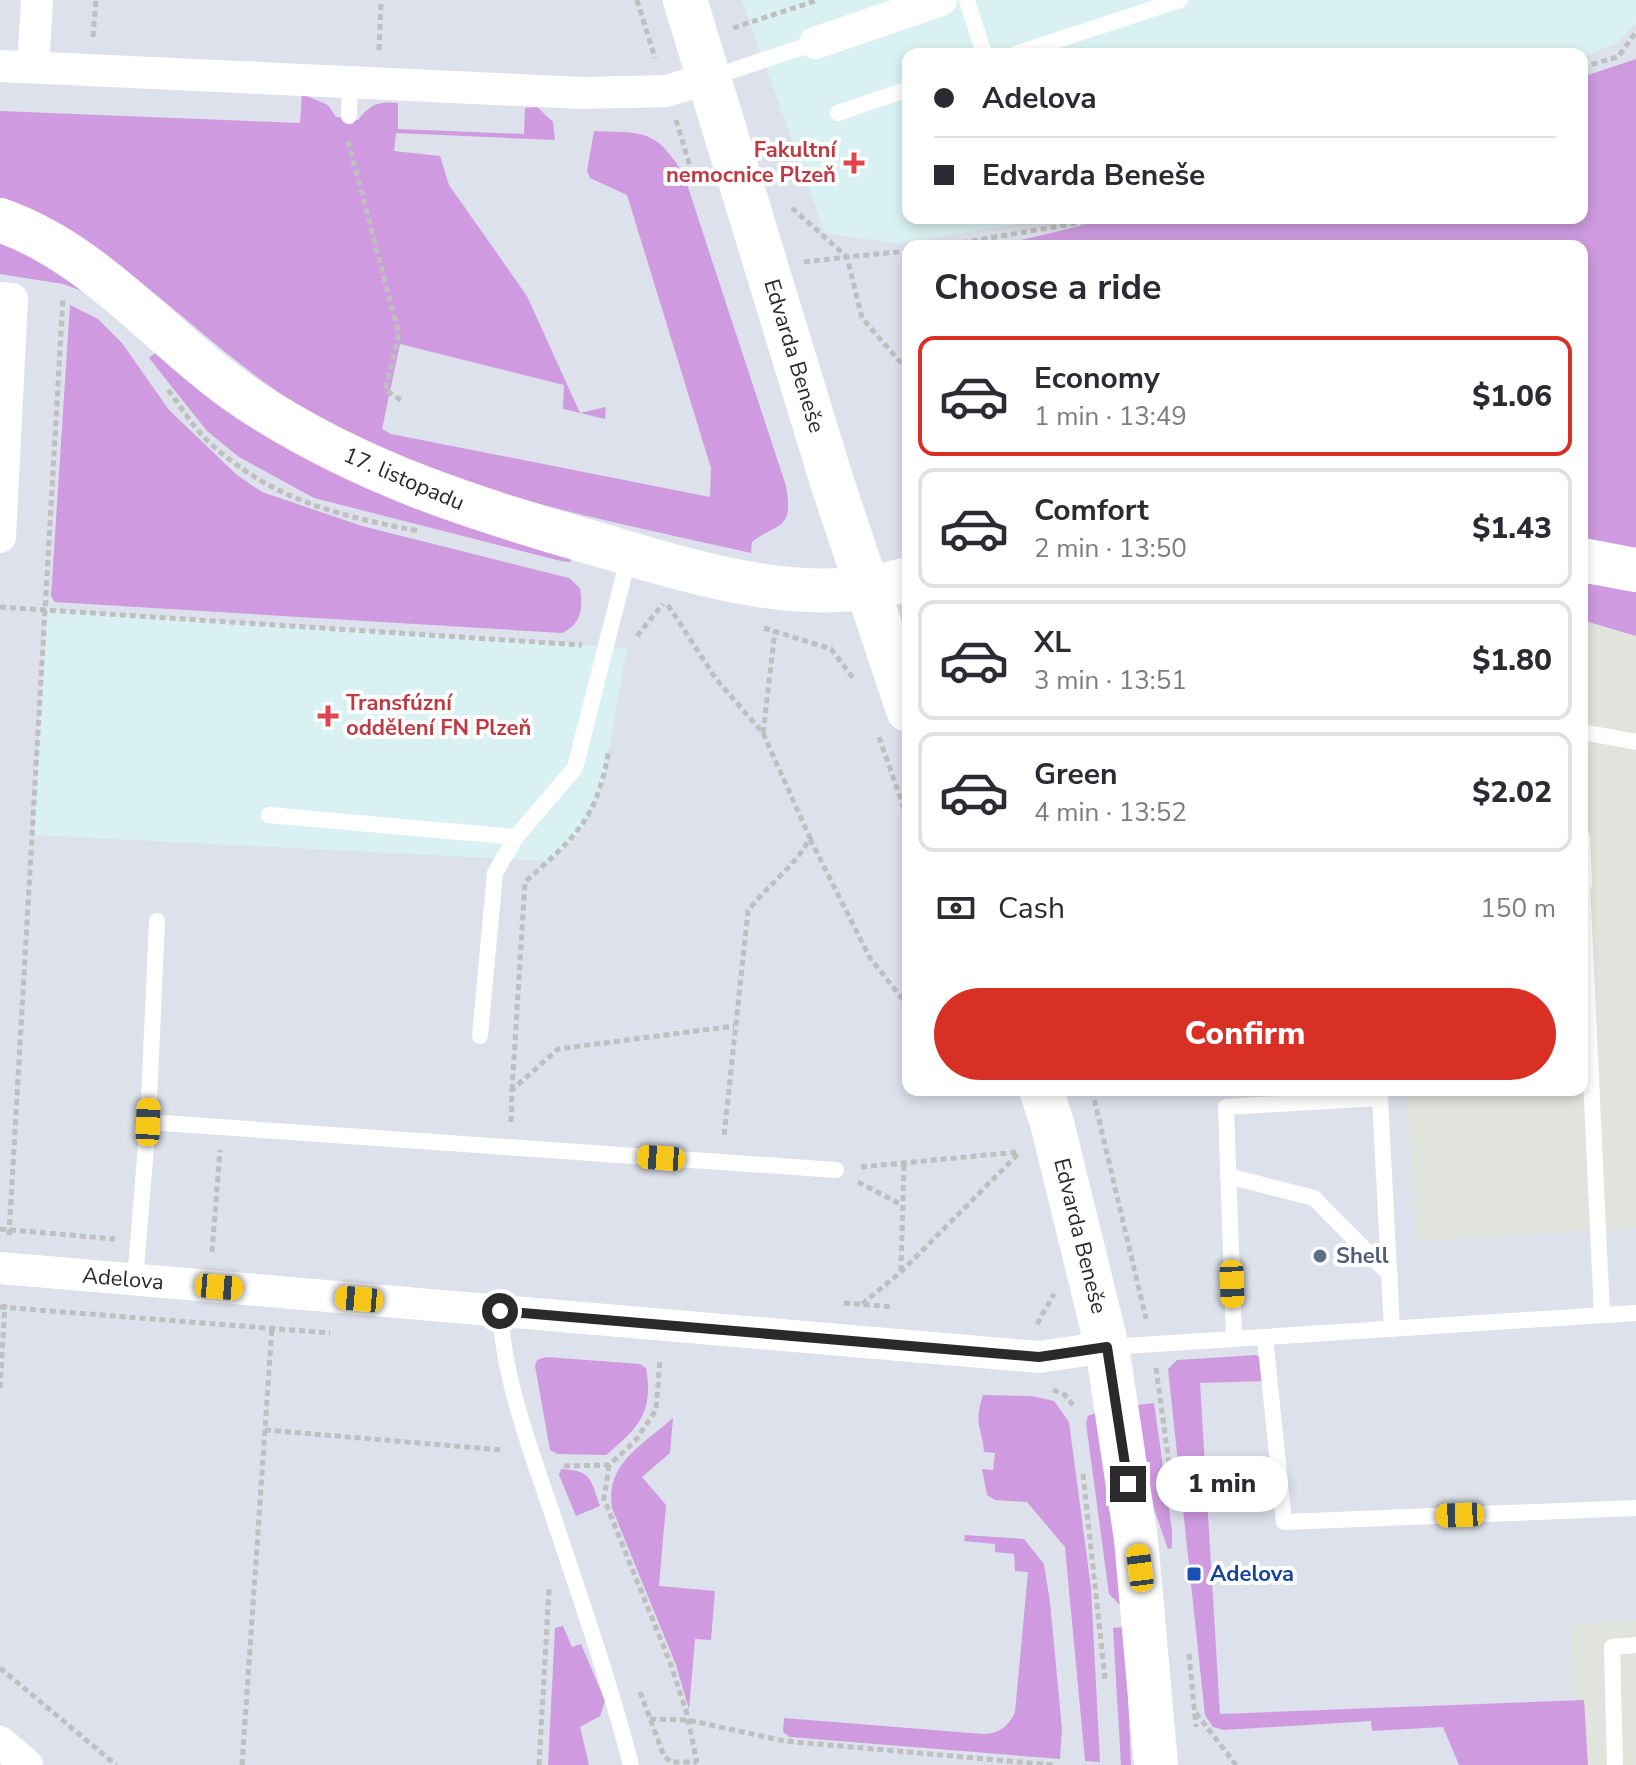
<!DOCTYPE html>
<html lang="en">
<head>
<meta charset="utf-8">
<style>
	:root { --surface:#fff; --page:#f2f2f3; --text:#2b2b33; --muted:#7c7c81; --line:#e1e1e2; --accent:#d93025 }
	body { margin:0; font-family:"Nunito Sans",sans-serif; background:var(--page); color:var(--text); height:100vh; display:flex; flex-direction:column; font-size:30px; white-space:nowrap }
	* { box-sizing:border-box; margin:0 }
	p { font-size:26px; color:var(--muted) }
	.icon { flex:none; width:44px; height:44px; fill:none; stroke:currentColor; stroke-width:2; stroke-linecap:round; stroke-linejoin:round }
	.map { position:relative; flex:1; overflow:hidden }
	.drawer { position:absolute; left:902px; top:240px; width:686px; height:856px; display:flex; flex-direction:column; background:var(--surface); border-radius:16px; box-shadow:0 4px 12px #0003 }
	.drawer>* { flex:none }
	.banner { position:absolute; left:902px; top:48px; width:686px; height:176px; border-radius:16px; box-shadow:0 4px 12px #0003; display:grid; align-content:center; height:176px; padding:0 32px; background:var(--surface) }
	.end { position:absolute; width:36px; height:36px; margin:-18px; border:10px solid #2a2a2a; background:#fff; box-shadow:0 0 0 4px #fff }
	.from { border-radius:50% }
	.bubble { position:absolute; height:56px; border-radius:28px; background:var(--surface); box-shadow:0 4px 12px #0003; font-size:26px; font-weight:800; line-height:56px; text-align:center }
	.car { position:absolute; width:24px; height:48px; margin:-24px -12px; border-radius:10px; box-shadow:0 0 6px 2px #0007; background:linear-gradient(#f5c518 24%,#345 0 40%,#f5c518 0 76%,#345 0 86%,#f5c518 0) }
	.banner b { display:flex; align-items:center; gap:28px; height:76px; font-size:30px }
	.banner b+b { border-top:2px solid var(--line) }
	.banner i { width:20px; height:20px; background:var(--text) }
	ul { padding:0; list-style:none }
	li { display:flex; align-items:center; gap:24px; height:120px; margin:0 16px 12px; padding:0 16px; border:4px solid var(--line); border-radius:16px }
	li div { flex:1 }
	li b { display:block; font-size:30px }
	li em { font-style:normal; font-weight:800 }
	li.on { border-color:var(--accent) }
	li>.icon { width:72px; height:72px; stroke-width:1.5 }
	h2 { padding:0 32px; font-size:36px; line-height:96px }
	.pay { display:flex; align-items:center; gap:20px; height:88px; padding:0 32px; font-size:30px }
	.pay p { margin-inline-start:auto }
	.primary-button { display:flex; gap:16px; margin-top:auto; padding:16px 32px }
	.primary-button a { flex:1; height:92px; border-radius:48px; background:var(--accent); color:#fff; font-size:32px; font-weight:800; line-height:92px; text-align:center }
	.map>svg:first-child { display:block }
</style>
</head>
<body>
<div class="map">
<svg width="1636" height="1765" viewBox="0 0 1636 1765">
	<rect width="100%" height="100%" fill="#dce1eb"/>
	<!-- industrial -->
	<g fill="#e1e4dc">
		<polygon points="1582,598 1636,608 1636,1228 1417,1241 1407,1090 1582,1090"/>
		<polygon points="1636,1620 1636,1765 1588,1765 1584,1700 1574,1700 1571,1624"/>
	</g>
	<!-- medical -->
	<g fill="#d9f1f2">
		<polygon points="742,0 1636,0 1636,23 1618,43 1582,57 908,54 908,218 1050,218 899,244 825,233"/>
		<polygon points="47,610 627,648 603,783 580,833 550,861 33,835"/>
	</g>
	<!-- green -->
	<g fill="#cf9ae0">
		<polygon points="1636,59 1636,636 1582,620 1582,246 996,246 1113,218 1582,218 1582,77"/>
		<path d="M302 94 328 105 336 117 358 120C370 104 379 101 398 103V129L524 134 525 108 537 107 553 122 555 140 396 133 394 151 440 156 449 185 527 296 580 413 606 407 605 419 563 409 564 385 400 344 382 429 391 434 710 497 711 468 627 195 590 178 587 171 594 131C645 133 656 129 684 175L786 486C794 531 778 522 752 542L751 553C597 518 434 490 298 405 207 348 136 263 39 216 26 211 13 202 0 200V111L300 123Z"/>
		<polygon points="0,242 21,251 95,296 63,284 0,274"/>
		<path d="M70 305 98 319 122 343 169 410 237 475 262 492 362 526 569 578 580 588C583 607 582 624 562 633L55 602 51 596Z"/>
		<polygon points="156,352 573,557 570,562 561,561 314,498 239,457 207,431 149,358"/>
		<polygon points="1256,1355 1262,1359 1265,1381 1200,1383 1220,1714 1584,1700 1588,1765 1459,1765 1443,1727 1372,1731 1371,1721 1224,1730 1213,1727 1205,1715 1168,1369 1177,1360"/>
		<path d="M546 1357 640 1364 646 1368C654 1413 638 1428 606 1455L558 1454 550 1450 535 1366 537 1360Z"/>
		<path d="M983 1395 1032 1396 1054 1401 1069 1422 1091 1588 1100 1762 1085 1761 1065 1547 1027 1502 995 1500 987 1495 982 1469 993 1470 995 1453 984 1452C982 1425 973 1427 983 1395Z"/>
		<polygon points="1154,1403 1172,1531 1172,1548 1168,1549 1153,1506 1138,1405"/>
		<polygon points="1098,1412 1123,1608 1109,1594 1086,1423 1088,1416"/>
		<path d="M673 1418 670 1453 642 1477 666 1505 659 1586 715 1591 711 1640 695 1639 689 1709 676 1665 612 1508C605 1463 643 1445 673 1418Z"/>
		<path d="M561 1469C593 1471 590 1479 600 1506L576 1516 559 1475Z"/>
		<path d="M965 1535 1024 1539 1044 1564 1050 1602 1062 1729 1060 1759 790 1737 783 1732 784 1718 983 1734C999 1734 1009 1726 1015 1712L1028 1572 1015 1571 1014 1554 995 1552V1544L964 1541Z"/>
		<polygon points="563,1626 572,1647 581,1644 605,1701 600,1716 580,1727 589,1765 548,1765 555,1628"/>
		<polygon points="1125,1627 1131,1765 1121,1765 1113,1628"/>
	</g>
	<g fill="none" stroke-linecap="round" stroke-linejoin="round">
		<!-- path -->
		<g stroke="#bfbfbf" stroke-width="5" stroke-dasharray="6 4" stroke-linecap="butt">
			<polyline points="637,0 655,58"/>
			<polyline points="733,28 818,0"/>
			<polyline points="93,37 96,0"/>
			<polyline points="379,50 381,0"/>
			<polyline points="1582,67 1618,57 1636,32"/>
			<polyline points="676,120 693,176"/>
			<polyline points="348,141 399,334 385,390 404,402"/>
			<polyline points="792,208 847,257 908,251"/>
			<polyline points="942,246 1108,218"/>
			<polyline points="804,262 847,257 862,318 908,371"/>
			<path d="M168 390C182 408 194 429 211 444 273 500 338 516 419 531"/>
			<path d="M668 605 716 679 763 733 810 838C795 867 767 885 748 911L724 1136"/>
			<polyline points="0,607 582,645"/>
			<polyline points="764,628 831,649 853,678"/>
			<polyline points="637,636 663,604"/>
			<polyline points="763,733 775,631"/>
			<polyline points="879,737 908,820"/>
			<polyline points="810,839 870,958 908,1006"/>
			<path d="M512 1090 525 882C576 836 597 820 609 749"/>
			<polyline points="1092,1090 1146,1319"/>
			<polyline points="511,1122 512,1090 558,1049 734,1026"/>
			<polyline points="861,1167 1018,1152"/>
			<polyline points="858,1182 902,1205"/>
			<polyline points="0,1229 115,1239"/>
			<polyline points="9,1235 63,298"/>
			<polyline points="212,1252 220,1150"/>
			<polyline points="901,1271 904,1163"/>
			<polyline points="844,1303 894,1307"/>
			<polyline points="862,1304 901,1272 1019,1153"/>
			<polyline points="0,1307 330,1333"/>
			<polyline points="1037,1324 1054,1294"/>
			<polyline points="1156,1368 1174,1500"/>
			<polyline points="0,1388 5,1304"/>
			<polyline points="1053,1390 1065,1395 1075,1408"/>
			<polyline points="265,1430 503,1450"/>
			<polyline points="609,1465 604,1499 671,1665 687,1714 697,1763"/>
			<polyline points="564,1466 609,1465 635,1441 656,1410 660,1358"/>
			<polyline points="1083,1474 1105,1679"/>
			<polyline points="1189,1654 1196,1727"/>
			<polyline points="0,1668 116,1765"/>
			<polyline points="640,1692 664,1756 671,1762 697,1762"/>
			<polyline points="1196,1713 1236,1765"/>
			<polyline points="650,1719 688,1720 784,1741 1053,1765"/>
			<polyline points="242,1765 272,1327"/>
			<polyline points="539,1765 549,1589"/>
		</g>
		<!-- lane -->
		<g stroke="#fff" stroke-width="16">
			<polyline points="967,0 984,54"/>
			<polyline points="1015,54 1180,0"/>
			<polyline points="710,78 815,43"/>
			<polyline points="838,113 908,89"/>
			<polyline points="349,116 350,82"/>
			<polyline points="1582,732 1636,742"/>
			<polyline points="269,815 516,837 575,768 629,555"/>
			<polyline points="1582,837 1584,884"/>
			<polyline points="1582,884 1602,1315"/>
			<polyline points="480,1036 495,873 516,837"/>
			<polyline points="148,1122 836,1170"/>
			<polyline points="1228,1176 1314,1198 1390,1275"/>
			<polyline points="135,1280 148,1122 157,921"/>
			<path d="M500 1311C504 1380 530 1448 552 1513 580 1597 609 1680 631 1765"/>
			<polyline points="1265,1337 1284,1522 1636,1508"/>
			<polyline points="1234,1338 1226,1107 1380,1098 1392,1329"/>
			<polyline points="1109,1347 1636,1313"/>
			<polyline points="1615,1765 1612,1647 1636,1645"/>
		</g>
		<!-- street -->
		<g stroke="#fff" stroke-width="32">
			<polyline points="815,43 941,0"/>
			<polyline points="0,66 583,93 666,91 710,78"/>
			<polyline points="33,67 37,0"/>
			<polyline points="0,298 12,299 0,537"/>
			<polyline points="0,1268 1039,1357 1107,1347"/>
			<polyline points="0,1742 27,1765"/>
		</g>
		<!-- secondary -->
		<g stroke="#fff" stroke-width="44">
			<polyline points="685,0 832,482 908,710"/>
			<path d="M0 220C98 254 165 344 249 400 360 473 474 509 600 545 698 574 807 609 908 579"/>
			<polyline points="1582,560 1636,570"/>
			<polyline points="1041,1090 1052,1123 1107,1347 1136,1539 1156,1765"/>
		</g>
	</g>
	<g fill="none" stroke-linecap="round" stroke-linejoin="round">
		<!-- route -->
		<polyline stroke="#2a2a2a" stroke-width="10" points="500,1311 1039,1357 1107,1347 1128,1484"/>
	</g>
	<!-- markers -->
	<g fill="#e0444e" stroke="#fff" stroke-width="3">
		<path d="M850 151h8v8h8v8h-8v8h-8v-8h-8v-8h8z"/>
		<path d="M324 704h8v8h8v8h-8v8h-8v-8h-8v-8h8z"/>
	</g>
	<circle fill="#5c6f8a" stroke="#fff" stroke-width="3" cx="1320" cy="1256" r="8"/>
	<rect fill="#1a4fb4" stroke="#fff" stroke-width="3" x="1186" y="1566" width="16" height="16" rx="4"/>
	<g text-anchor="middle" dominant-baseline="central" stroke-width="8" stroke-linejoin="round" paint-order="stroke">
		<!-- health labels -->
		<g font-size="22" font-weight="bold" fill="#be3a42" stroke="#fff" text-anchor="end">
			<text x="836" y="150">Fakultní<tspan x="836" dy="25">nemocnice Plzeň</tspan></text>
			<text x="346" y="703" text-anchor="start">Transfúzní<tspan x="346" dy="25">oddělení FN Plzeň</tspan></text>
		</g>
		<!-- street labels -->
		<g font-size="22" fill="#2a2a2a" stroke="#fff">
			<text transform="translate(794 356) rotate(73)">Edvarda Beneše</text>
			<text transform="translate(404 479) rotate(23)">17. listopadu</text>
			<text transform="translate(1080 1236) rotate(76)">Edvarda Beneše</text>
			<text transform="translate(123 1279) rotate(5)">Adelova</text>
		</g>
		<!-- service labels -->
		<g font-size="22" font-weight="bold" fill="#4e5e75" stroke="#fff" text-anchor="start">
			<text x="1336" y="1256">Shell</text>
		</g>
		<!-- transit labels -->
		<g font-size="22" font-weight="bold" fill="#164399" stroke="#fff" text-anchor="start">
			<text x="1210" y="1574">Adelova</text>
		</g>
	</g>
</svg>
<i class="end from" style="left:500px;top:1311px"></i>
<i class="end" style="left:1128px;top:1484px"></i>
<div class="bubble" style="left:1156px;top:1456px;width:132px">1 min</div>
<i class="car" style="left:148px;top:1122px;rotate:2deg"></i>
<i class="car" style="left:661px;top:1158px;rotate:274deg"></i>
<i class="car" style="left:1232px;top:1284px;rotate:178deg"></i>
<i class="car" style="left:219px;top:1287px;rotate:95deg"></i>
<i class="car" style="left:359px;top:1299px;rotate:275deg"></i>
<i class="car" style="left:1460px;top:1515px;rotate:268deg"></i>
<i class="car" style="left:1140px;top:1568px;rotate:353deg"></i>
<div class="banner">
<b><i class="from"></i>Adelova</b>
<b><i></i>Edvarda Beneše</b>
</div>
<section class="drawer">
<h2>Choose a ride</h2>
<ul>
<li class="on"><svg class="icon" aria-label="car" viewBox="0 0 24 24"><path d="M5 17H2v-5l4-1 3-4h7l3 4 3 1v5h-3M9 17h6M6 11h13"/><circle cx="7" cy="17" r="2"/><circle cx="17" cy="17" r="2"/></svg><div><b>Economy</b><p>1 min · 13:49</p></div><em>$1.06</em></li>
<li><svg class="icon" aria-label="car" viewBox="0 0 24 24"><path d="M5 17H2v-5l4-1 3-4h7l3 4 3 1v5h-3M9 17h6M6 11h13"/><circle cx="7" cy="17" r="2"/><circle cx="17" cy="17" r="2"/></svg><div><b>Comfort</b><p>2 min · 13:50</p></div><em>$1.43</em></li>
<li><svg class="icon" aria-label="car" viewBox="0 0 24 24"><path d="M5 17H2v-5l4-1 3-4h7l3 4 3 1v5h-3M9 17h6M6 11h13"/><circle cx="7" cy="17" r="2"/><circle cx="17" cy="17" r="2"/></svg><div><b>XL</b><p>3 min · 13:51</p></div><em>$1.80</em></li>
<li><svg class="icon" aria-label="car" viewBox="0 0 24 24"><path d="M5 17H2v-5l4-1 3-4h7l3 4 3 1v5h-3M9 17h6M6 11h13"/><circle cx="7" cy="17" r="2"/><circle cx="17" cy="17" r="2"/></svg><div><b>Green</b><p>4 min · 13:52</p></div><em>$2.02</em></li>
</ul>
<div class="pay"><svg class="icon" aria-label="cash" viewBox="0 0 24 24"><path d="M3 7h18v10H3z"/><circle cx="12" cy="12" r="2"/></svg>Cash<p>150 m</p></div>
<div class="primary-button"><a>Confirm</a></div>
</section>
</div>
</body>
</html>
